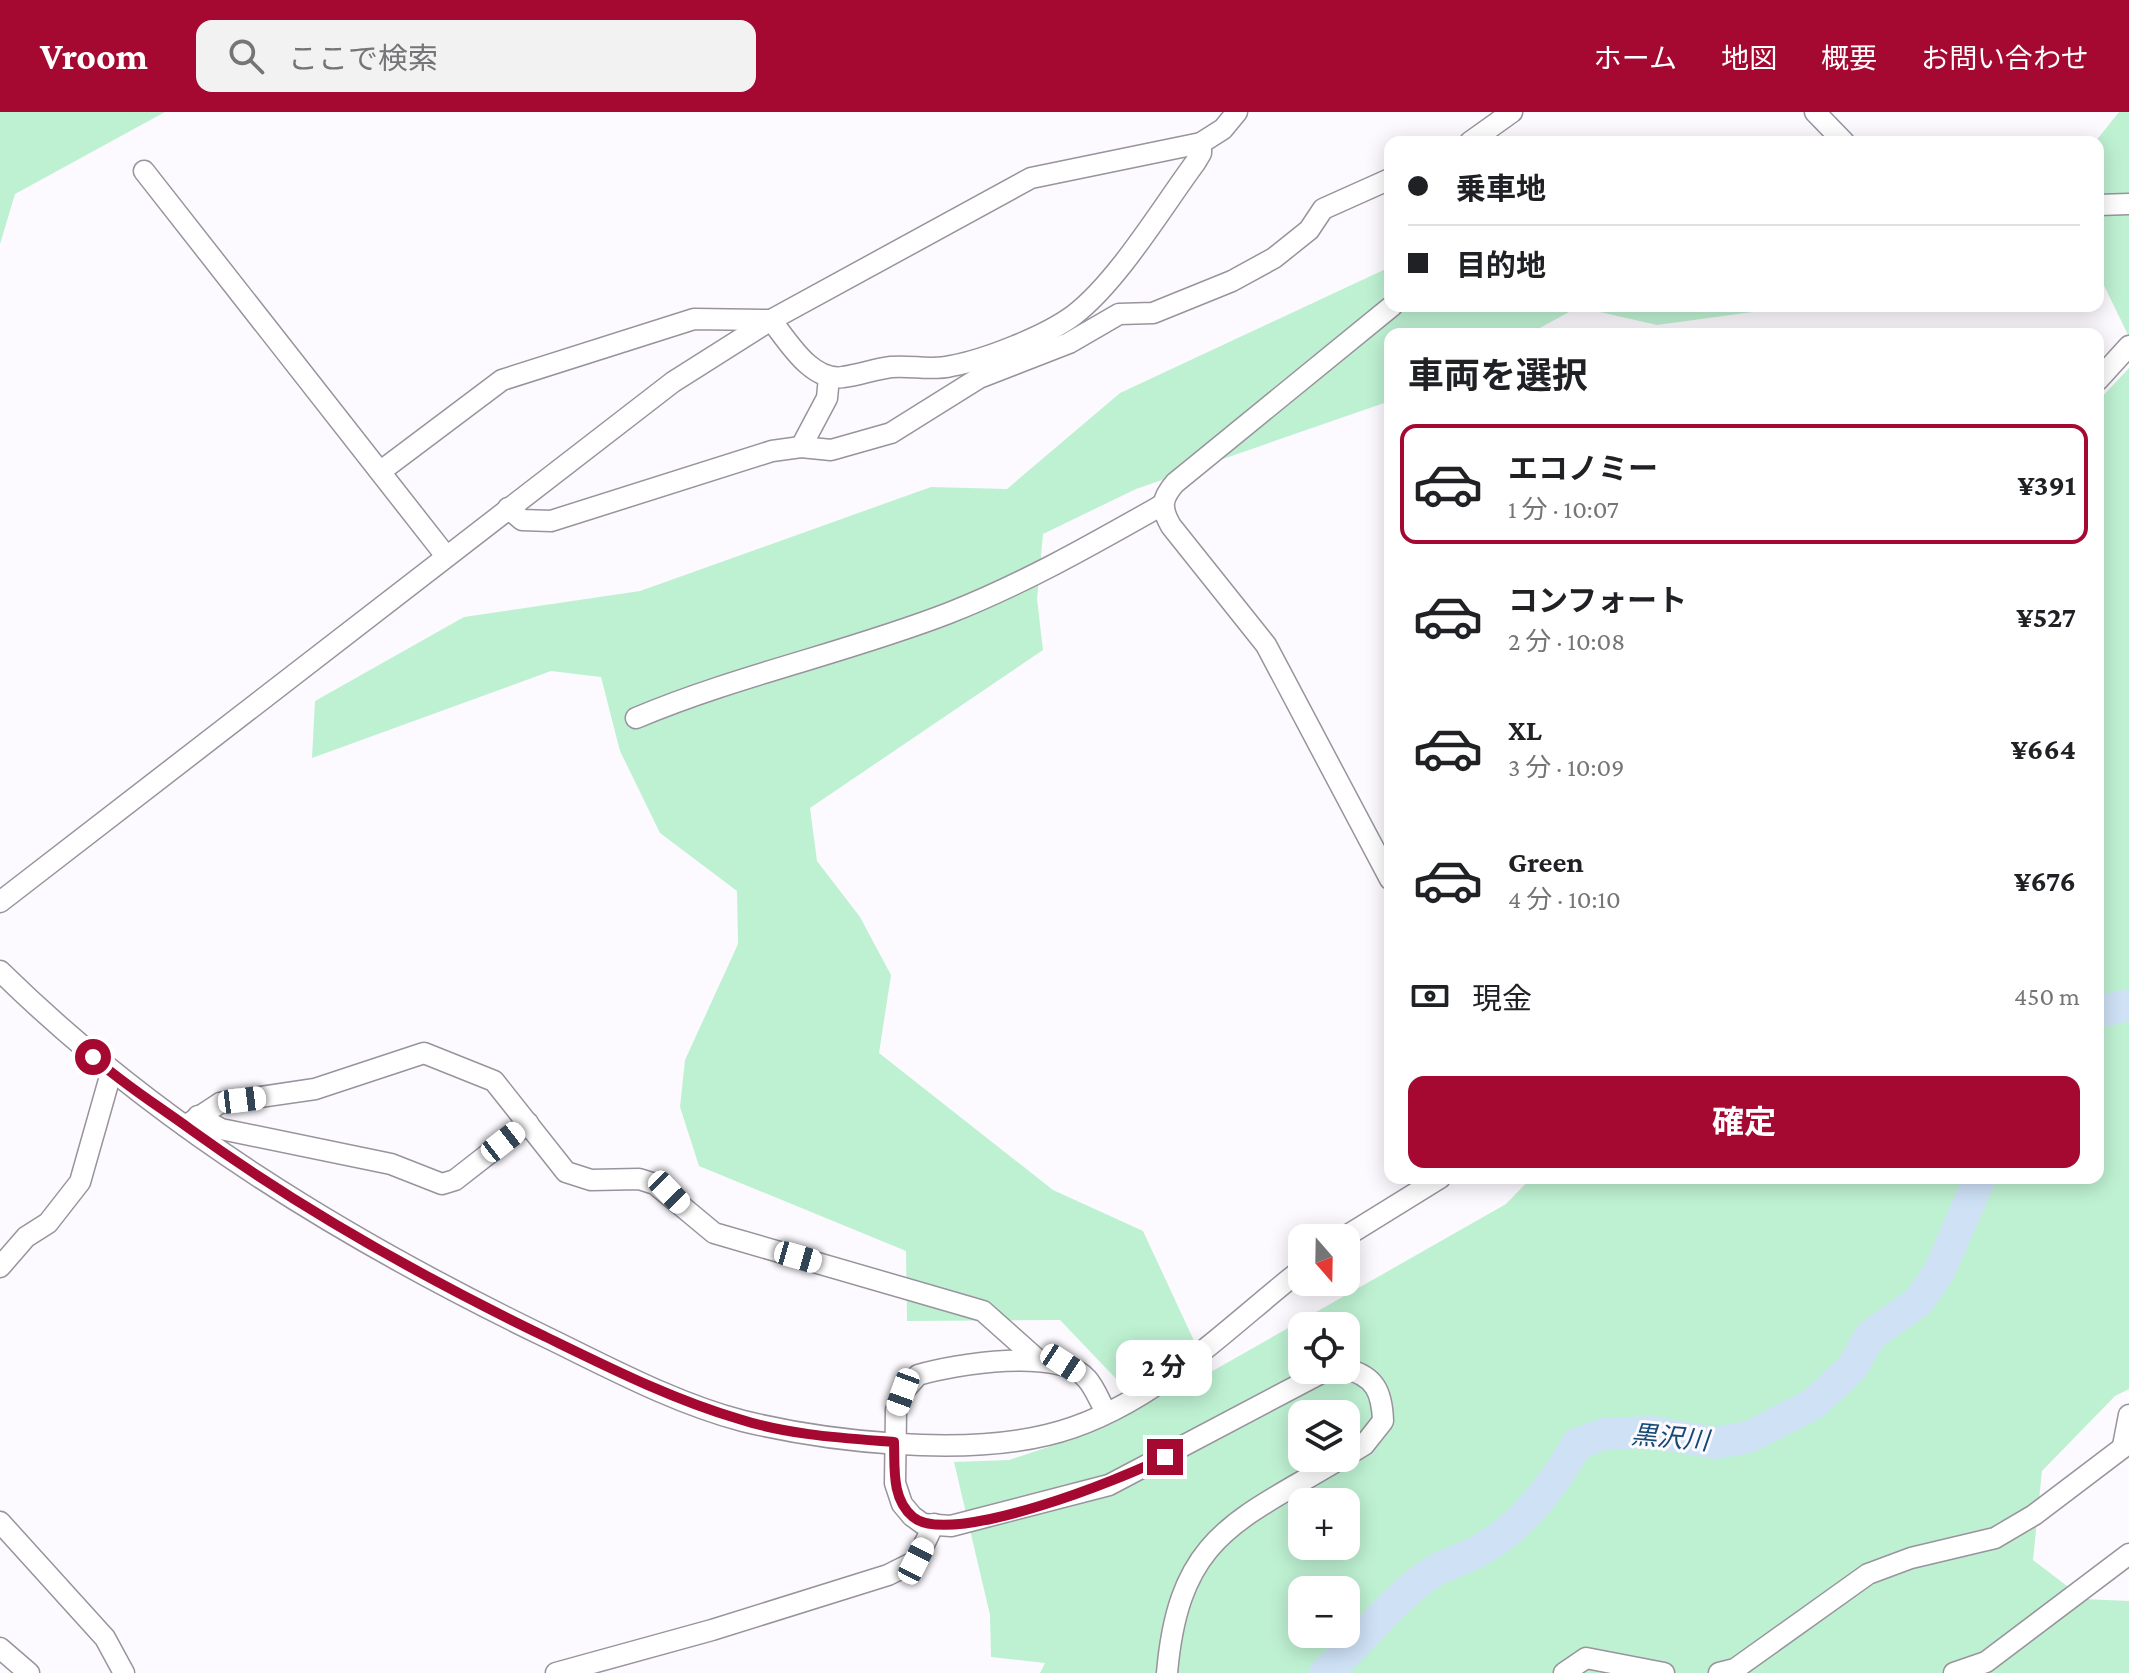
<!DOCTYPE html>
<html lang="ja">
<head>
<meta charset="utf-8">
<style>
	:root { --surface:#fff; --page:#f2f2f2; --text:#202124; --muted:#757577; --line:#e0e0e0; --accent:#a50932 }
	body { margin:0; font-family:"Crimson Pro","Noto Sans JP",serif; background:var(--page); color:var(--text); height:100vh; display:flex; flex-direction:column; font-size:30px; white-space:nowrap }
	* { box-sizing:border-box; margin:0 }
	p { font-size:26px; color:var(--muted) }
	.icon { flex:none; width:44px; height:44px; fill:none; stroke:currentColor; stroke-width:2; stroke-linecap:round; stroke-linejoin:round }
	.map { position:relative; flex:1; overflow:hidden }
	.side { position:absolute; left:1384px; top:216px; width:720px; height:856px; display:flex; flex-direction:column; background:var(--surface); border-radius:16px; box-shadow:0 4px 20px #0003 }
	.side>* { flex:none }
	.hud { position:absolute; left:1384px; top:24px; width:720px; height:176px; border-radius:16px; box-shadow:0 4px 20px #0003; display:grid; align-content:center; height:176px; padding:0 24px; background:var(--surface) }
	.needle { width:52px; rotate:160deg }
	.fabs { position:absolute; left:1288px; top:1112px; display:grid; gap:16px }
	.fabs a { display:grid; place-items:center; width:72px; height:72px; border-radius:16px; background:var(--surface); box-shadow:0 4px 20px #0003; font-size:40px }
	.end { position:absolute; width:36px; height:36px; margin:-18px; border:10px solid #a50932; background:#fff; box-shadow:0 0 0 4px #fff }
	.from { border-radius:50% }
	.bubble { position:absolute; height:56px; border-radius:16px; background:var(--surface); box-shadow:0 4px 20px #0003; font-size:26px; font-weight:700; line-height:56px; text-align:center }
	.car { position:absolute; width:24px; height:48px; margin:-24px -12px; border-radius:10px; box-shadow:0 0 6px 2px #0007; background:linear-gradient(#fff 24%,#345 0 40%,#fff 0 76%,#345 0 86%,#fff 0) }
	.hud b { display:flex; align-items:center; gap:28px; height:76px; font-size:30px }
	.hud b+b { border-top:2px solid var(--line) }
	.hud i { width:20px; height:20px; background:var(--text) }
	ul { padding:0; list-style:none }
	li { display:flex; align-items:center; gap:24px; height:120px; margin:0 16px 12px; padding:0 8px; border:4px solid transparent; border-radius:16px }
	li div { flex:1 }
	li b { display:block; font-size:30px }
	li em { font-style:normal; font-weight:700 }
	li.current { border-color:var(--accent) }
	li>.icon { width:72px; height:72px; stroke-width:1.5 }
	h2 { padding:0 24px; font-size:36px; line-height:96px }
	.pay { display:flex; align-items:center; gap:20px; height:88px; padding:0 24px; font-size:30px }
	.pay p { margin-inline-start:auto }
	.primary-button { display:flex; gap:16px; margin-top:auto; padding:16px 24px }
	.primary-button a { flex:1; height:92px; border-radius:16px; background:var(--accent); color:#fff; font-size:32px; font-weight:700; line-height:92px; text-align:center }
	header { display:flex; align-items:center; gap:48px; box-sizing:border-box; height:112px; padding:0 40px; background:var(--accent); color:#fff }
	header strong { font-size:38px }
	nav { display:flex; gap:44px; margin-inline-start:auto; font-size:28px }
	.search { width:560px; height:72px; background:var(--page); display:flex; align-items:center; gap:20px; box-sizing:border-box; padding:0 28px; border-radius:16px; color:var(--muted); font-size:30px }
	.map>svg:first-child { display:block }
</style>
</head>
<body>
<header>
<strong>Vroom</strong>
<div class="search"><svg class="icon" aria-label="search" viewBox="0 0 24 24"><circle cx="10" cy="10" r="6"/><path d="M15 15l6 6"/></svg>ここで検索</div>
<nav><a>ホーム</a><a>地図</a><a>概要</a><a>お問い合わせ</a></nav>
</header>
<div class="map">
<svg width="2129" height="1561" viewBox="0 0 2129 1561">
	<rect width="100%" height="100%" fill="#fcfafe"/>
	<!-- green -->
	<g fill="#bef1d2" fill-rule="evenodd">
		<polygon points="0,0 165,0 15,82 0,132"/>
		<polygon points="2119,0 2129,0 2129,225 2098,161 2098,30 2095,30"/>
		<path d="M1390 155V194H1796L1657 213 1578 195 1529 222H1390V289L1136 377 1043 422 1037 487 1043 538 810 696 817 749 860 805 891 863 879 941 1053 1078 1143 1119 1209 1261 1506 1092 1531 1066H2098V289L2129 256V1277L2115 1284 2042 1359 2033 1448 2084 1487 2129 1489V1561H1040L1045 1551 991 1545 990 1503 954 1350 1009 1348 1069 1328 1129 1298 1123 1274 1060 1208 907 1209 906 1139 699 1054 680 995 685 948 738 832 737 779 660 721 620 639 601 565 551 559 312 646 315 589 464 505 640 479 931 375 1007 377 1120 281ZM1302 1214H1346V1258H1302ZM1302 1302H1346V1346H1302ZM1302 1390H1346V1434H1302ZM1302 1478H1346V1522H1302Z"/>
	</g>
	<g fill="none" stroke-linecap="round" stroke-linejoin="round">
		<!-- river -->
		<g stroke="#cee1f5" stroke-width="32">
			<polyline points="2098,900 2129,893"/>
			<path d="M1325 1561C1361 1530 1389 1491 1428 1463 1443 1453 1462 1448 1478 1439 1521 1416 1554 1373 1577 1332L1604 1322 1652 1320 1715 1331 1749 1325 1813 1292 1852 1256 1870 1224 1919 1189 1940 1158 1980 1066"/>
		</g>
		<defs>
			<g id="minor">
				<polyline points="1815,0 1844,30"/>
				<polyline points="1470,30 1512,0"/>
				<polyline points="144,59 446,444"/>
				<polyline points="2098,93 2129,92"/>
				<polyline points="2098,268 2129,234"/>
				<polyline points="801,335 827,286 829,265"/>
				<path d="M381 359 502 268 694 207 771 208C788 229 811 270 843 265 859 263 875 257 891 255 911 253 931 259 951 254 985 248 1046 224 1074 203 1118 169 1161 97 1195 51L1201 41V31"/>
				<polyline points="508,396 522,408 551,409 772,339 801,335 831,338 891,321 979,266 1069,231 1119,202 1153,201 1232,169 1274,146 1309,118 1323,97 1390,67"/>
				<path d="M636 606C738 563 846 541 949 501 1023 472 1093 432 1162 393"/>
				<path d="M1390 767 1266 533 1171 414C1160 395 1162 386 1175 371L1392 194"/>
				<polyline points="0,790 673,270 771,208 1031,66 1201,31 1223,17 1237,0"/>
				<path d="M0 859C158 1014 346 1128 544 1224 608 1255 674 1291 743 1309 829 1330 961 1344 1047 1323 1148 1299 1223 1219 1302 1157"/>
				<polyline points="198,1004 221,1017 391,1052 442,1072 455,1068 528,1011"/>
				<polyline points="185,1014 220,991 315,977 424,941 494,969 566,1060 591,1068 639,1067 655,1072 714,1121 983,1199 1038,1248"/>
				<polyline points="1343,1126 1440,1066"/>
				<polyline points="0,1155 26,1125 48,1111 80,1070 111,961"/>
				<path d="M1346 1257C1375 1264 1382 1280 1383 1309L1364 1333 1346 1344"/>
				<path d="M1106 1300C1100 1290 1095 1276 1087 1267 1060 1235 955 1252 918 1263L903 1280 896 1298 895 1371 902 1392 912 1404 923 1412 951 1414 1109 1373 1327 1258"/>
				<polyline points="2123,1334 2129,1303"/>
				<polyline points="0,1410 105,1526 124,1561"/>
				<polyline points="0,1536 29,1561"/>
				<polyline points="556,1561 712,1518 888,1463 916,1449 934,1412"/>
				<path d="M1167 1561C1179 1424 1235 1410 1342 1346"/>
				<polyline points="1564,1561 1586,1546 1664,1561"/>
				<polyline points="1719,1561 1735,1557 1868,1462 1911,1446 1995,1426 2034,1403 2129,1331"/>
				<polyline points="1954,1561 1986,1550 2129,1442"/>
			</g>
		</defs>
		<!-- minor casing -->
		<use href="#minor" stroke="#98939d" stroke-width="23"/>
		<!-- minor -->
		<use href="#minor" stroke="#fff" stroke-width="20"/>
	</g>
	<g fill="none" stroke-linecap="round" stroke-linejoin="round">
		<!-- route -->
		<path stroke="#a50932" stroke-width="10" d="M93 945C123 972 157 993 190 1017 302 1098 420 1164 544 1224 608 1255 671 1287 739 1307 788 1323 843 1326 894 1330 895 1355 891 1387 913 1405 950 1436 1125 1366 1165 1345"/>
	</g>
	<g text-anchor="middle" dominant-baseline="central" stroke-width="6" stroke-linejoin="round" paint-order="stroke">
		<!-- water labels -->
		<g font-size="26" font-style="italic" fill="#164a76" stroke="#fcfafe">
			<text transform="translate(1670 1326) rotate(5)">黒沢川</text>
		</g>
	</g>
</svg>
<div class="fabs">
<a><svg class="needle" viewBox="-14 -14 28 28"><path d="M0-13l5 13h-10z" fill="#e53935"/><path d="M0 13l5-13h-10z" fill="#757577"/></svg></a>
<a><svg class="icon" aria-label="locate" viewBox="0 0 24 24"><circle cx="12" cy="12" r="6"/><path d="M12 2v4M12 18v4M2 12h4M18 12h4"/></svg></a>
<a><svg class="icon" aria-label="layers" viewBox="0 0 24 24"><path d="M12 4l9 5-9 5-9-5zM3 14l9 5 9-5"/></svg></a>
<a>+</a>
<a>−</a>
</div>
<i class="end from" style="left:93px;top:945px"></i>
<i class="end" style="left:1165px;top:1345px"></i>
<div class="bubble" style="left:1116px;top:1228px;width:96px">2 分</div>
<i class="car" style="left:242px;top:988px;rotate:83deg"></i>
<i class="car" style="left:503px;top:1030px;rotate:52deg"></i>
<i class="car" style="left:669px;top:1080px;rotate:136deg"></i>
<i class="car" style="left:798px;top:1145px;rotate:106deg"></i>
<i class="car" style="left:1063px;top:1251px;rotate:123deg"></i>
<i class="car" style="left:903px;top:1280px;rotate:200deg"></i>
<i class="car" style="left:916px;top:1449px;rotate:27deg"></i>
<div class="hud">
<b><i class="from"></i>乗車地</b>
<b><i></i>目的地</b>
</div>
<section class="side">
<h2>車両を選択</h2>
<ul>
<li class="current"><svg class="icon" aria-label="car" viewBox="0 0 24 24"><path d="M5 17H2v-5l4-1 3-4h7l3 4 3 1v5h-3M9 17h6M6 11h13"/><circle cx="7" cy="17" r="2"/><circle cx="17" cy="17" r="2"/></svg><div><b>エコノミー</b><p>1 分 · 10:07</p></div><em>¥391</em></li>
<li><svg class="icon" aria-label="car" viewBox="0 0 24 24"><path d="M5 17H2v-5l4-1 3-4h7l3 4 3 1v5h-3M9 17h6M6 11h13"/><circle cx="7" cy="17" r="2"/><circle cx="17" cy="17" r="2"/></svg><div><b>コンフォート</b><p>2 分 · 10:08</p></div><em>¥527</em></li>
<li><svg class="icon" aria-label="car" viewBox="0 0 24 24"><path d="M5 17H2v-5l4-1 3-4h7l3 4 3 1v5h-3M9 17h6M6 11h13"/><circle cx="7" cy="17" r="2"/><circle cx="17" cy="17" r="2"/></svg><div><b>XL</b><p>3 分 · 10:09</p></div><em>¥664</em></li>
<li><svg class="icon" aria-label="car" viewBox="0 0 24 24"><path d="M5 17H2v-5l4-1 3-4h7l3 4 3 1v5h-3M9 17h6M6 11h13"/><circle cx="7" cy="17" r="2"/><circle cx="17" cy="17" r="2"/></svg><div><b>Green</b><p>4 分 · 10:10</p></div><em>¥676</em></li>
</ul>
<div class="pay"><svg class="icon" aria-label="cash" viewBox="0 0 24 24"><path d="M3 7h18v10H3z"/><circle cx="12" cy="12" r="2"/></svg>現金<p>450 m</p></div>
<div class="primary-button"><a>確定</a></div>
</section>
</div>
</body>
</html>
